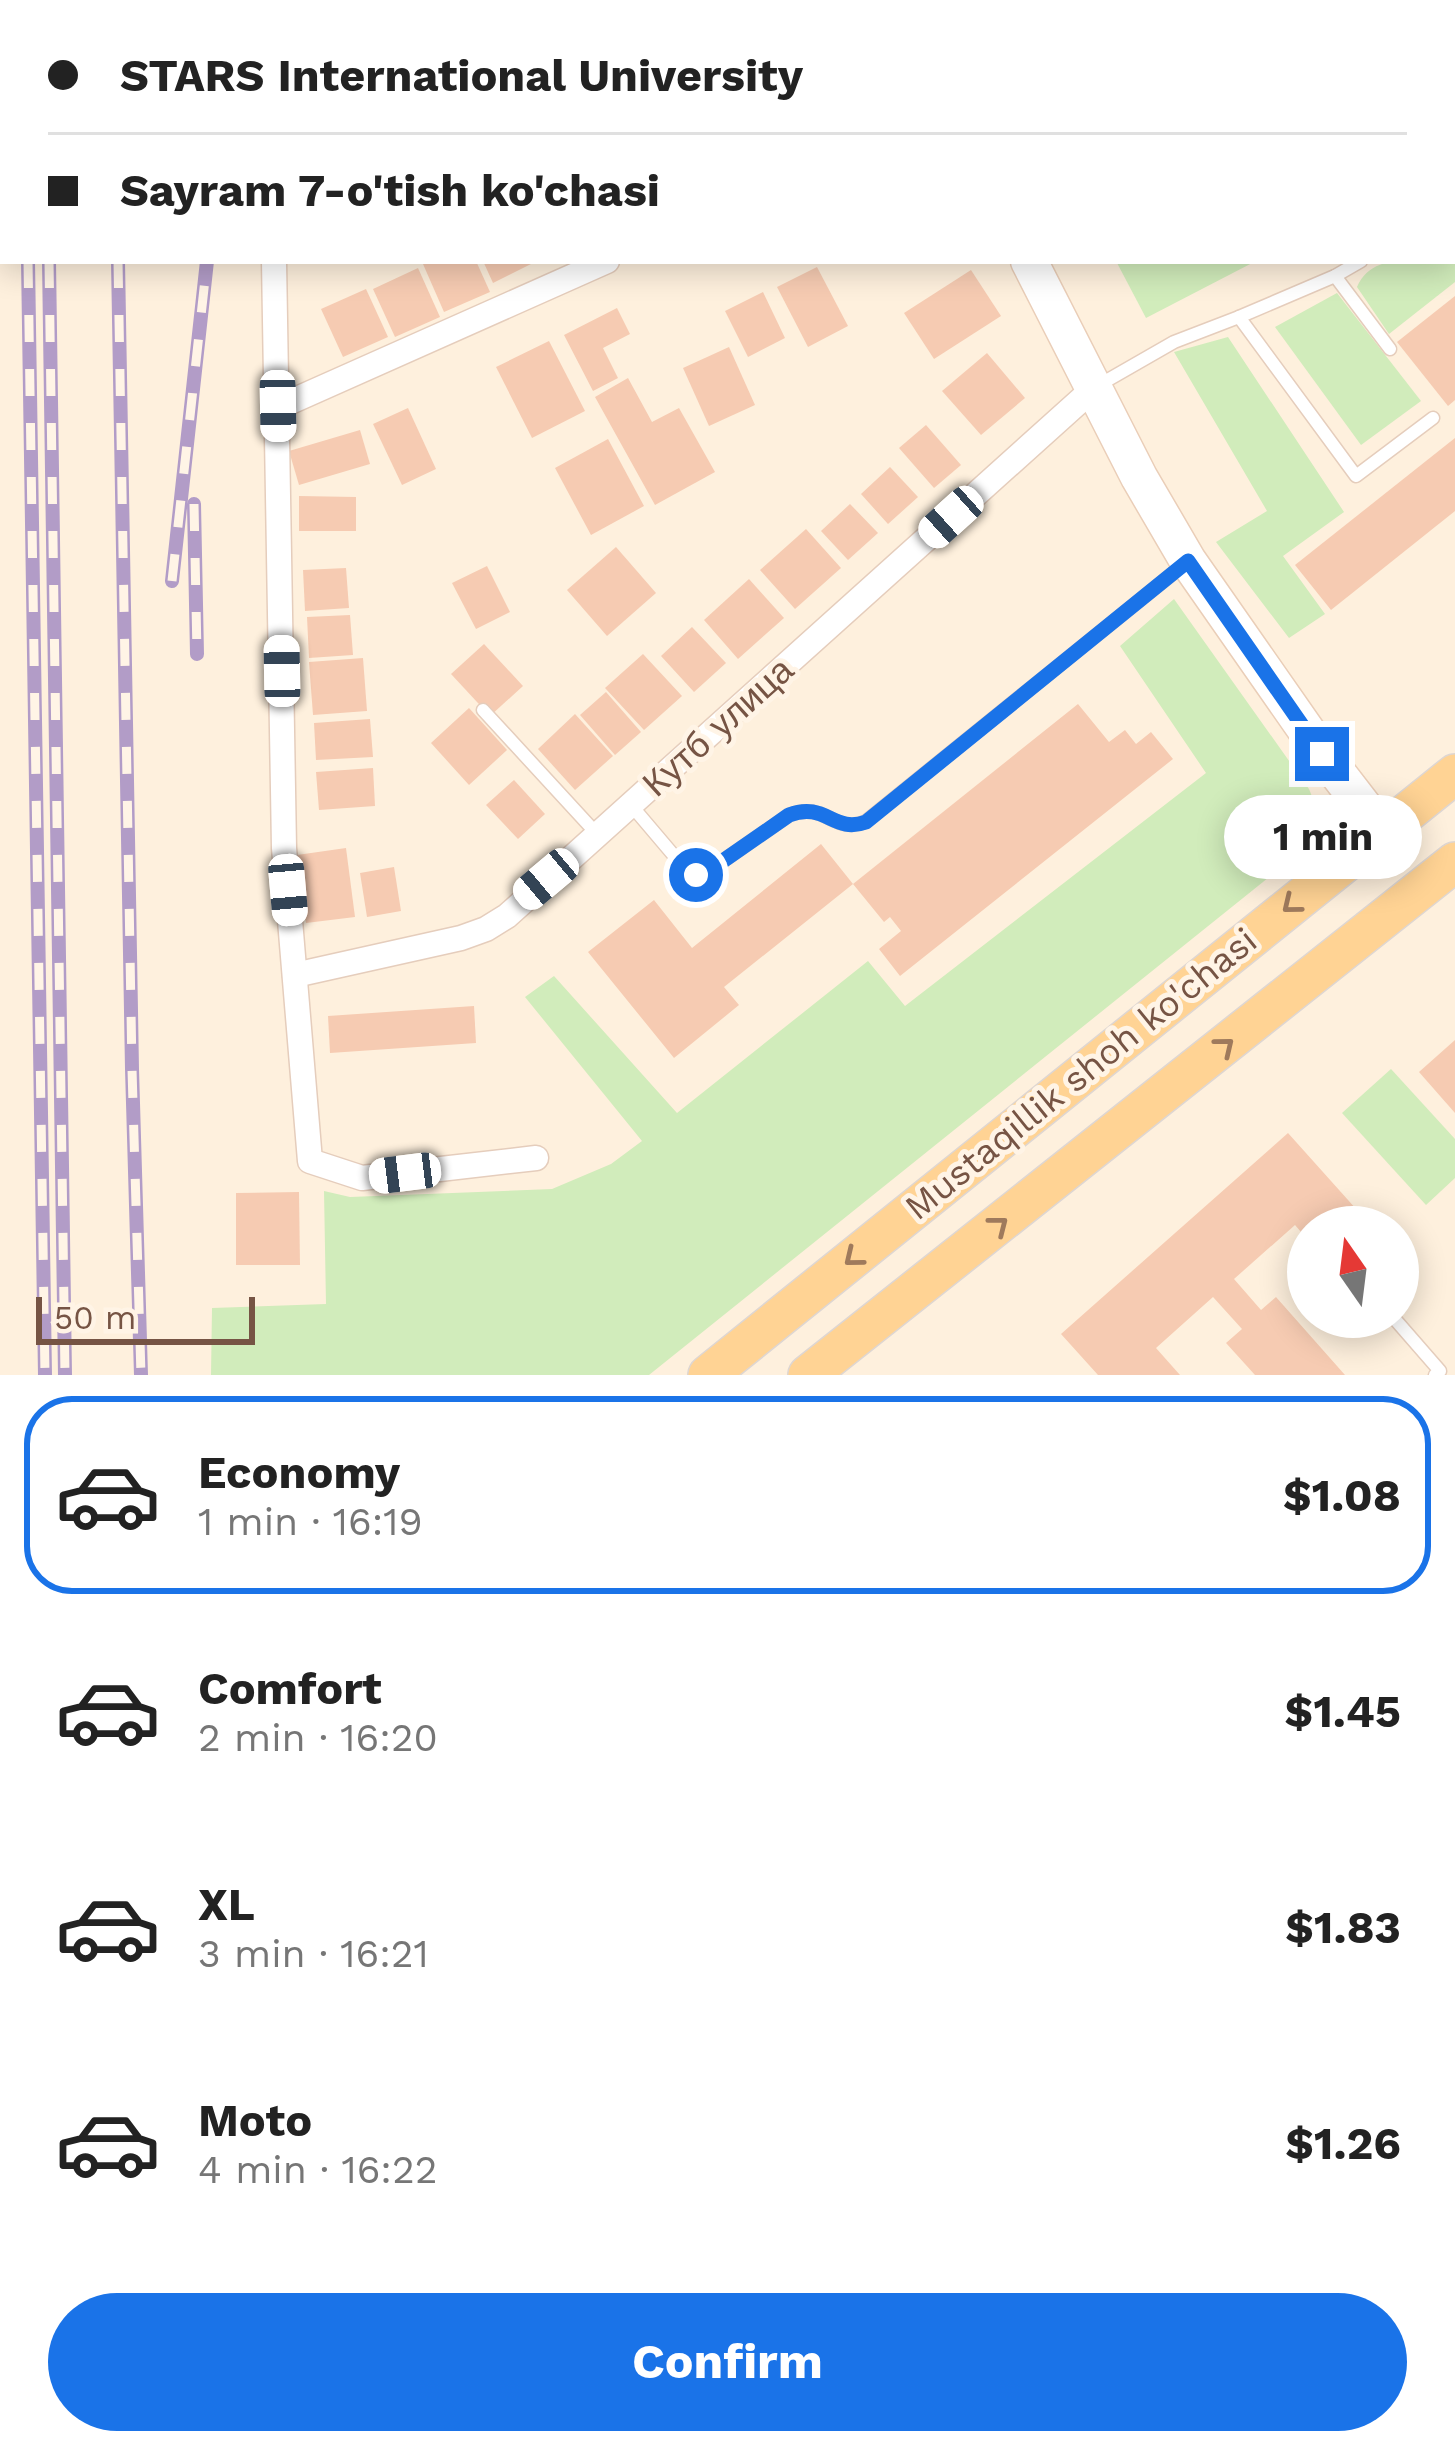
<!DOCTYPE html>
<html lang="en">
<head>
<meta charset="utf-8">
<style>
	:root { --surface:#fff; --page:#f6f6f6; --text:#222; --muted:#767676; --line:#e0e0e0; --accent:#1a73e8 }
	body { margin:0; font-family:"Work Sans",sans-serif; background:var(--page); color:var(--text); height:100vh; display:flex; flex-direction:column; font-size:45px; white-space:nowrap }
	* { box-sizing:border-box; margin:0 }
	p { font-size:39px; color:var(--muted) }
	.icon { flex:none; width:66px; height:66px; fill:none; stroke:currentColor; stroke-width:2; stroke-linecap:round; stroke-linejoin:round }
	.map { position:relative; height:1375px; overflow:hidden }
	.drawer { display:flex; flex-direction:column; background:var(--surface); flex:1 }
	.drawer>* { flex:none }
	.hud { position:absolute; left:0px; top:0px; width:1455px; height:264px; box-shadow:0 6px 30px #0003; display:grid; align-content:center; height:264px; padding:0 48px; background:var(--surface) }
	.needle { width:78px; rotate:346deg }
	.buttons { position:absolute; left:1287px; top:1206px; display:grid; gap:24px }
	.buttons a { display:grid; place-items:center; width:132px; height:132px; border-radius:50%; background:var(--surface); box-shadow:0 6px 30px #0003; font-size:60px }
	.scale { position:absolute; left:36px; bottom:30px; width:219px; box-sizing:border-box; padding-left:12px; border:6px solid #765444; border-top:0; font-size:33px; line-height:42px; white-space:nowrap; color:#765444; -webkit-text-stroke:9px #fff4e6; paint-order:stroke }
	.end { position:absolute; width:54px; height:54px; margin:-27px; border:15px solid #1a73e8; background:#fff; box-shadow:0 0 0 6px #fff }
	.from { border-radius:50% }
	.bubble { position:absolute; height:84px; border-radius:42px; background:var(--surface); box-shadow:0 6px 30px #0003; font-size:39px; font-weight:700; line-height:84px; text-align:center }
	.car { position:absolute; width:36px; height:72px; margin:-36px -18px; border-radius:15px; box-shadow:0 0 9px 3px #0007; background:linear-gradient(#fff 24%,#345 0 40%,#fff 0 76%,#345 0 86%,#fff 0) }
	.hud b { display:flex; align-items:center; gap:42px; height:114px; font-size:45px }
	.hud b+b { border-top:3px solid var(--line) }
	.hud i { width:30px; height:30px; background:var(--text) }
	ul { padding:21px 0 0; list-style:none }
	li { display:flex; align-items:center; gap:36px; height:198px; margin:0 24px 18px; padding:0 24px; border:6px solid transparent; border-radius:48px }
	li div { flex:1 }
	li b { display:block; font-size:45px }
	li em { font-style:normal; font-weight:700 }
	li.active { border-color:var(--accent) }
	li>.icon { width:108px; height:108px; stroke-width:1.5 }
	.primary-button { display:flex; gap:24px; margin-top:auto; padding:24px 48px }
	.primary-button a { flex:1; height:138px; border-radius:72px; background:var(--accent); color:#fff; font-size:48px; font-weight:700; line-height:138px; text-align:center }
	.map>svg:first-child { display:block }
</style>
</head>
<body>
<div class="map">
<svg width="1455" height="1375" viewBox="0 0 1455 1375">
	<rect width="100%" height="100%" fill="#fef0dd"/>
	<!-- green -->
	<g fill="#d1ecbb">
		<path d="M1455 219V282L1389 334 1357 287C1372 251 1420 261 1452 261V221Z"/>
		<polygon points="1116,261 1256,261 1146,318"/>
		<polygon points="1337,293 1421,401 1361,445 1275,327"/>
		<polygon points="1228,337 1344,512 1283,556 1325,614 1289,638 1216,542 1267,511 1174,352"/>
		<path d="M1174 599 1309 789C1318 810 1319 824 1309 845L649 1375H211L212 1308 326 1304 324 1191 350 1197 552 1189 611 1164 642 1141 525 997 554 976 677 1113 868 961 905 1006 1206 773 1120 646Z"/>
		<polygon points="1391,1069 1455,1139 1455,1178 1426,1205 1342,1113"/>
	</g>
	<!-- building -->
	<g fill="#f6cbb2">
		<polygon points="429,261 476,261 490,292 444,312 423,264"/>
		<polygon points="483,261 537,261 493,283"/>
		<polygon points="817,267 848,326 808,347 777,287"/>
		<polygon points="418,268 440,317 395,337 373,289"/>
		<polygon points="971,270 1001,316 934,359 904,313"/>
		<polygon points="366,289 388,337 343,357 321,309"/>
		<polygon points="763,292 785,338 748,357 725,311"/>
		<polygon points="1455,296 1455,400 1448,406 1397,342"/>
		<polygon points="617,308 630,334 603,348 618,378 593,391 564,335"/>
		<polygon points="549,341 585,411 532,438 496,367"/>
		<polygon points="729,347 755,405 709,426 683,368"/>
		<polygon points="987,353 1025,398 981,435 942,391"/>
		<polygon points="628,378 652,422 679,408 715,472 655,505 595,397"/>
		<polygon points="408,408 436,469 402,485 373,424"/>
		<polygon points="926,425 961,465 934,488 899,448"/>
		<polygon points="360,430 370,464 299,485 289,451"/>
		<polygon points="1455,438 1455,511 1331,610 1295,565"/>
		<polygon points="608,439 644,506 591,535 555,468"/>
		<polygon points="890,467 918,497 888,524 861,494"/>
		<polygon points="299,496 356,497 356,531 299,531"/>
		<polygon points="850,504 878,533 848,560 821,531"/>
		<polygon points="806,529 841,568 795,609 760,570"/>
		<polygon points="616,547 656,593 607,636 567,590"/>
		<polygon points="487,566 510,612 476,629 452,583"/>
		<polygon points="346,568 349,608 305,611 303,570"/>
		<polygon points="749,579 784,618 738,659 704,620"/>
		<polygon points="350,615 353,655 309,658 307,617"/>
		<polygon points="692,627 726,663 694,692 661,656"/>
		<polygon points="484,644 523,686 490,716 451,674"/>
		<polygon points="643,654 682,696 644,730 605,688"/>
		<polygon points="363,658 367,711 313,715 309,662"/>
		<polygon points="606,692 641,732 615,755 580,715"/>
		<polygon points="1078,704 1109,742 1125,730 1136,744 1151,732 1173,759 900,976 879,949 901,931 890,917 884,922 853,884"/>
		<polygon points="469,708 507,750 469,785 431,743"/>
		<polygon points="575,714 613,756 575,790 538,749"/>
		<polygon points="370,719 373,757 316,760 314,723"/>
		<polygon points="373,768 375,806 319,810 316,772"/>
		<polygon points="514,780 545,814 518,839 486,805"/>
		<polygon points="821,844 853,884 724,987 739,1005 674,1058 588,952 654,900 692,948"/>
		<polygon points="346,848 355,917 306,923 297,855"/>
		<polygon points="394,867 401,911 367,917 360,873"/>
		<polygon points="474,1006 476,1043 330,1053 328,1016"/>
		<polygon points="1455,1040 1455,1113 1419,1072"/>
		<polygon points="1288,1133 1357,1210 1338,1227 1308,1227 1308,1240 1295,1225 1234,1279 1261,1310 1276,1297 1345,1375 1255,1375 1226,1343 1242,1329 1213,1297 1156,1348 1180,1375 1098,1375 1061,1334"/>
		<polygon points="299,1192 300,1265 236,1265 236,1193"/>
	</g>
	<g fill="none" stroke-linecap="round" stroke-linejoin="round">
		<defs>
			<g id="lane">
				<polyline points="380,0 380,3"/>
				<polyline points="1282,0 1284,3"/>
				<polyline points="1452,209 1455,207"/>
				<polyline points="1335,276 1390,349"/>
				<polyline points="1239,317 1356,476 1433,418"/>
				<polyline points="1099,385 1174,342 1239,317 1335,276 1361,261"/>
				<polyline points="483,710 597,834"/>
				<path d="M631 805 687 871 696 875 707 872 789 815C826 801 832 834 865 822L1182 566"/>
				<polyline points="1393,1317 1440,1371 1435,1375"/>
			</g>
			<g id="street">
				<polyline points="930,0 931,3"/>
				<polyline points="274,261 284,848 310,1161 362,1178 536,1158"/>
				<polyline points="279,407 607,261"/>
				<polyline points="295,975 461,938 486,929 507,916 1093,389"/>
			</g>
			<g id="secondary">
				<polyline points="1077,3 1082,0"/>
				<polyline points="1029,261 1139,477 1188,561 1322,753 1383,832"/>
			</g>
			<g id="primary">
				<polyline points="708,1375 1455,774"/>
				<polyline points="808,1375 1455,862"/>
			</g>
		</defs>
		<!-- lane casing -->
		<use href="#lane" stroke="#e5cdbc" stroke-width="15"/>
		<!-- street casing -->
		<use href="#street" stroke="#e5cdbc" stroke-width="27"/>
		<!-- secondary casing -->
		<use href="#secondary" stroke="#eaceb8" stroke-width="39"/>
		<!-- primary casing -->
		<use href="#primary" stroke="#ded6d2" stroke-width="42"/>
		<!-- lane -->
		<use href="#lane" stroke="#fff" stroke-width="12"/>
		<!-- street -->
		<use href="#street" stroke="#fff" stroke-width="24"/>
		<!-- secondary -->
		<use href="#secondary" stroke="#fff" stroke-width="36"/>
		<!-- primary -->
		<use href="#primary" stroke="#ffd394" stroke-width="39"/>
		<defs>
			<g id="rail">
				<polyline points="24,0 24,3"/>
				<polyline points="46,0 46,3"/>
				<polyline points="97,0 97,3"/>
				<polyline points="117,0 117,3"/>
				<polyline points="238,3 239,0"/>
				<polyline points="28,261 45,1375"/>
				<polyline points="49,261 65,1375"/>
				<polyline points="118,261 132,1069 141,1375"/>
				<polyline points="194,504 197,654"/>
				<polyline points="172,581 207,261"/>
			</g>
		</defs>
		<!-- rail casing -->
		<use href="#rail" stroke="#b29cc7" stroke-width="14"/>
		<!-- rail -->
		<use href="#rail" stroke="#fff4e6" stroke-width="9" stroke-dasharray="27" stroke-linecap="butt"/>
	</g>
	<!-- one-way arrows -->
	<defs><path id="oneway-chevron" d="M-2-3.5L2.5 0L-2 3.5" fill="none" stroke-width="1.6" stroke-linecap="round" stroke-linejoin="round" transform="scale(3)"/></defs>
	<g stroke="#9f7a5c">
		<use href="#oneway-chevron" transform="translate(1291 905) rotate(141)"/>
		<use href="#oneway-chevron" transform="translate(1225 1046) rotate(-39)"/>
		<use href="#oneway-chevron" transform="translate(999 1225) rotate(-38)"/>
		<use href="#oneway-chevron" transform="translate(853 1258) rotate(141)"/>
	</g>
	<g fill="none" stroke-linecap="round" stroke-linejoin="round">
		<!-- route -->
		<path stroke="#1a73e8" stroke-width="15" d="M696 875 707 872 789 815C826 801 833 834 866 822L1188 561 1322 754"/>
	</g>
	<g text-anchor="middle" dominant-baseline="central" stroke-width="10" stroke-linejoin="round" paint-order="stroke">
		<!-- street labels -->
		<g font-size="36" fill="#765444" stroke="#fff4e6">
			<text transform="translate(718 727) rotate(-42)">Кутб улица</text>
			<text transform="translate(1081 1074) rotate(-39)">Mustaqillik shoh ko'chasi</text>
		</g>
	</g>
</svg>
<div class="buttons">
<a><svg class="needle" viewBox="-14 -14 28 28"><path d="M0-13l5 13h-10z" fill="#e53935"/><path d="M0 13l5-13h-10z" fill="#767676"/></svg></a>
</div>
<div class="scale">50 m</div>
<i class="end from" style="left:696px;top:875px"></i>
<i class="end" style="left:1322px;top:754px"></i>
<div class="bubble" style="left:1224px;top:795px;width:198px">1 min</div>
<i class="car" style="left:278px;top:406px;rotate:179deg"></i>
<i class="car" style="left:951px;top:517px;rotate:228deg"></i>
<i class="car" style="left:282px;top:671px;rotate:359deg"></i>
<i class="car" style="left:546px;top:879px;rotate:230deg"></i>
<i class="car" style="left:288px;top:890px;rotate:175deg"></i>
<i class="car" style="left:405px;top:1173px;rotate:263deg"></i>
<div class="hud">
<b><i class="from"></i>STARS International University</b>
<b><i></i>Sayram 7-o'tish ko'chasi</b>
</div>
</div>
<section class="drawer">
<ul>
<li class="active"><svg class="icon" aria-label="car" viewBox="0 0 24 24"><path d="M5 17H2v-5l4-1 3-4h7l3 4 3 1v5h-3M9 17h6M6 11h13"/><circle cx="7" cy="17" r="2"/><circle cx="17" cy="17" r="2"/></svg><div><b>Economy</b><p>1 min · 16:19</p></div><em>$1.08</em></li>
<li><svg class="icon" aria-label="car" viewBox="0 0 24 24"><path d="M5 17H2v-5l4-1 3-4h7l3 4 3 1v5h-3M9 17h6M6 11h13"/><circle cx="7" cy="17" r="2"/><circle cx="17" cy="17" r="2"/></svg><div><b>Comfort</b><p>2 min · 16:20</p></div><em>$1.45</em></li>
<li><svg class="icon" aria-label="car" viewBox="0 0 24 24"><path d="M5 17H2v-5l4-1 3-4h7l3 4 3 1v5h-3M9 17h6M6 11h13"/><circle cx="7" cy="17" r="2"/><circle cx="17" cy="17" r="2"/></svg><div><b>XL</b><p>3 min · 16:21</p></div><em>$1.83</em></li>
<li><svg class="icon" aria-label="car" viewBox="0 0 24 24"><path d="M5 17H2v-5l4-1 3-4h7l3 4 3 1v5h-3M9 17h6M6 11h13"/><circle cx="7" cy="17" r="2"/><circle cx="17" cy="17" r="2"/></svg><div><b>Moto</b><p>4 min · 16:22</p></div><em>$1.26</em></li>
</ul>
<div class="primary-button"><a>Confirm</a></div>
</section>
</body>
</html>
